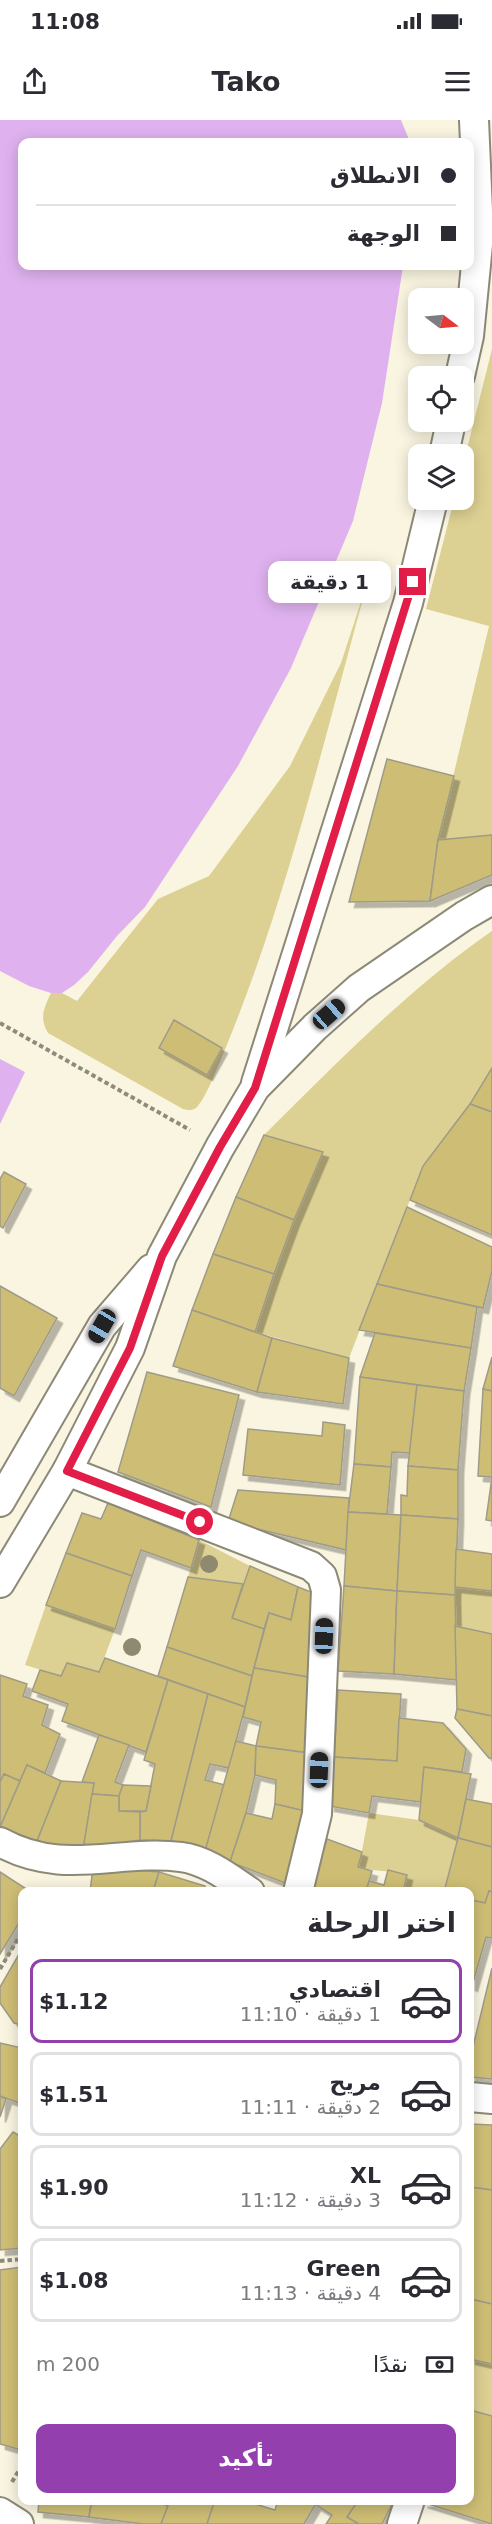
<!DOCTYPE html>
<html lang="ar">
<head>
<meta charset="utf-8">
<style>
	:root { --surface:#fff; --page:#f7f7f7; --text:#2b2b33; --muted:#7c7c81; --line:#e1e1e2; --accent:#9340ae }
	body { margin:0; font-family:"DejaVu Sans","Noto Naskh Arabic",sans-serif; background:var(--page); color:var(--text); direction:rtl; height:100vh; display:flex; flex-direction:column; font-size:22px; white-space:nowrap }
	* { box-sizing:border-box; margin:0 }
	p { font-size:20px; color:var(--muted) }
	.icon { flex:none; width:33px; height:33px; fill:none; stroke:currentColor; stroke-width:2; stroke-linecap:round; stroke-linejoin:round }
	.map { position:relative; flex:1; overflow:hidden; direction:ltr }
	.details { position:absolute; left:18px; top:1767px; width:456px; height:618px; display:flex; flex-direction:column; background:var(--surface); border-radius:12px; box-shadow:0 3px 15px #0003; direction:rtl }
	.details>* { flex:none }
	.hud { position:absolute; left:18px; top:18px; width:456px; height:132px; border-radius:12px; box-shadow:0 3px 15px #0003; direction:rtl; display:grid; align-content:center; height:132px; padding:0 18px; background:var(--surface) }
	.needle { width:39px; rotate:106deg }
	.buttons { position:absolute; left:408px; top:168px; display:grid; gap:12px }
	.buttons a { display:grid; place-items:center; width:66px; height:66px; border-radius:12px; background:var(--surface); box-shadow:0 3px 15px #0003; font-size:30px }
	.end { position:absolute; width:27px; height:27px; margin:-14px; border:8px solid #e11d48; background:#fff; box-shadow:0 0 0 3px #fff }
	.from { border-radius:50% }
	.bubble { position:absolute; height:42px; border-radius:12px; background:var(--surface); box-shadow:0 3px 15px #0003; font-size:20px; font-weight:600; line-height:42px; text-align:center; direction:rtl }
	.car { position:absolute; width:18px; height:36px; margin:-18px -9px; border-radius:8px; box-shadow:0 0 4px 2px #0007; background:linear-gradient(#222 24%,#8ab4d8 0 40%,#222 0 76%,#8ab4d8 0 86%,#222 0) }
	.hud b { display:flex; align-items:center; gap:21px; height:57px; font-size:22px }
	.hud b+b { border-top:2px solid var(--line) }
	.hud i { width:15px; height:15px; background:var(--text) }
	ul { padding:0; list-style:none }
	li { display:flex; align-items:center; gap:18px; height:84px; margin:0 12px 9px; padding:0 6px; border:3px solid var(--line); border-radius:12px }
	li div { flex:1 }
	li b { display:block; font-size:22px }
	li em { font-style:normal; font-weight:600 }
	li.current { border-color:var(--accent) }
	li>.icon { width:54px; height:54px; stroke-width:1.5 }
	h2 { padding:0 18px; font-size:27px; line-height:72px }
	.pay { display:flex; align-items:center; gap:15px; height:66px; padding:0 18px; font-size:22px }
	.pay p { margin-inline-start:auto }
	.primary-button { display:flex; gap:12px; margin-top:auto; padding:12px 18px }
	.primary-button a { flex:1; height:69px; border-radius:12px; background:var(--accent); color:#fff; font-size:24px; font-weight:600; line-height:69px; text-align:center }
	.status { display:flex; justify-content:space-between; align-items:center; height:42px; padding:0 30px; background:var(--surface); direction:ltr }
	.status svg { height:16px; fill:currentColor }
	header { display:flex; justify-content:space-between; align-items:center; height:78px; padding:0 18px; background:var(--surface); font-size:27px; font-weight:600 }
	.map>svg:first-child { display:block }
</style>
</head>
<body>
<div class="status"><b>11:08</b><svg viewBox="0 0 49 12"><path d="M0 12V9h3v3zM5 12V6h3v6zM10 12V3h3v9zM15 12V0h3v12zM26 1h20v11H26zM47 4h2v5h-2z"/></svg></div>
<header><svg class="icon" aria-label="menu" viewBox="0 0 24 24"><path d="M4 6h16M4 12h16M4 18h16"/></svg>Tako<svg class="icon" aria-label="share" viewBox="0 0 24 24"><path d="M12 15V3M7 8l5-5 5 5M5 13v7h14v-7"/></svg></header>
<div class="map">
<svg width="492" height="2404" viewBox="0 0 492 2404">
	<defs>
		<filter id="shadow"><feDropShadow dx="5.5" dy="5.5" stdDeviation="0" flood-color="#0004"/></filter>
	</defs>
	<rect width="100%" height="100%" fill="#f9f5e1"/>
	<!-- green -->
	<g fill="#ddd093" fill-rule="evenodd">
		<polygon points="492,229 492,715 438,720 489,506 426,489 454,380 464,380 464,341"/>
		<path d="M369 457C325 615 288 776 226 927 220 941 206 979 196 988 191 991 188 990 183 989L48 913C39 898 44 888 51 873H62L77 881 158 779 209 756 290 646 341 543ZM174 900 221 928 208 954 160 928Z"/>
		<path d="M492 811V948L470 984 423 1046 349 1238 255 1212 274 1154 264 1015C336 944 408 869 492 811Z"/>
		<polygon points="199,1420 250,1446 243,1464 188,1457"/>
		<polygon points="455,1467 492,1471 492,1514 455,1506"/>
		<polygon points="46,1485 115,1509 99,1552 67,1543 61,1556 25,1545"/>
		<path d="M369 1693 419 1700 458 1718 444 1771H403L406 1755C390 1750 375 1752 359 1747Z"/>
		<polygon points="474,2237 492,2243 492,2296 470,2290 470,2257"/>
	</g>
	<!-- water -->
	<g fill="#dfb2ef">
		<polygon points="0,0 401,0 410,22 22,22 22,146 403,146 382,283 353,401 291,548 238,646 145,787 117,816 88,852 74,865 62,873 51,873 29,866 0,851"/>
		<polygon points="0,939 25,952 0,1004"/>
	</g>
	<!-- building -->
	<g fill="#cebe74" stroke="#9f9b88" stroke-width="1.5" filter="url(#shadow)">
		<polygon points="387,639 454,656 438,720 430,781 349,782"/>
		<polygon points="492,715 492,755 430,781 438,720"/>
		<polygon points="174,900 222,928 207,955 159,928"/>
		<polygon points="492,948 492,992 470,984"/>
		<polygon points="470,984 492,992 492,1115 410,1080 423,1046"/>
		<polygon points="264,1015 323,1032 294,1100 236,1077"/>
		<polygon points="4,1052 26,1064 3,1108 0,1106 0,1059"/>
		<polygon points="236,1077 294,1100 274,1154 213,1134"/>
		<polygon points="407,1087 492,1127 492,1151 483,1188 377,1164"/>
		<polygon points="213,1134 274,1154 255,1212 192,1190"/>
		<polygon points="377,1164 477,1187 471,1228 359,1210"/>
		<polygon points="0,1166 57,1198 14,1276 0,1268"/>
		<polygon points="192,1190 272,1218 257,1272 173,1246"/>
		<polygon points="375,1213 471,1228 464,1271 360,1257"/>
		<polygon points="272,1218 349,1238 343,1284 257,1272"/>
		<polygon points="492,1237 492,1271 483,1269"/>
		<polygon points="147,1252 239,1275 211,1387 118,1352"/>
		<polygon points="360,1257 417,1265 410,1333 392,1332 391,1347 354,1344"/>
		<polygon points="417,1265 464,1271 458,1350 408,1346"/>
		<polygon points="483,1269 492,1271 492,1357 478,1356"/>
		<polygon points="323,1302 345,1305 340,1365 243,1355 248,1309 322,1316"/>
		<polygon points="354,1344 391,1347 387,1394 348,1392"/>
		<polygon points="408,1346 458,1350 458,1399 401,1395 401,1375 407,1376"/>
		<polygon points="492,1357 492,1401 486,1400"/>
		<polygon points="238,1370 349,1378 346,1430 228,1402"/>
		<polygon points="108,1383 199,1420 191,1448 141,1430 132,1456 66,1433 82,1393 101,1399"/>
		<polygon points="348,1392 401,1395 397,1471 344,1466"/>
		<polygon points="401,1395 458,1399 455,1475 397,1471"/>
		<polygon points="456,1429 492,1434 492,1471 455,1467"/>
		<polygon points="66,1433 132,1456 115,1509 46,1485"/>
		<polygon points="250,1446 298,1467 291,1500 269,1493 264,1509 232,1498"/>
		<polygon points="188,1457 243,1464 232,1498 264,1509 252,1556 167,1527"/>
		<polygon points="344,1466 397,1471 394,1554 338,1551"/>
		<polygon points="298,1467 321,1476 314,1558 254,1548 269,1493 291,1500"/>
		<polygon points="397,1471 455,1475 457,1560 394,1554"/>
		<polygon points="455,1506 492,1514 492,1596 457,1589"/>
		<polygon points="167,1527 252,1556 245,1587 158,1556"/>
		<polygon points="105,1538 168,1560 146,1632 62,1601 68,1584 32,1571 40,1550 61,1556 67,1543 99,1552"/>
		<polygon points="254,1548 314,1558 309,1633 256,1626 261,1602 243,1597"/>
		<polygon points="0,1555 27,1564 23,1576 48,1585 42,1605 60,1614 45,1653 27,1645 20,1661 4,1654 0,1662"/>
		<polygon points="168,1560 208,1574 171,1721 140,1720 140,1692 146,1691 155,1644 144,1640"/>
		<polygon points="338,1570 401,1574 397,1641 334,1637"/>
		<polygon points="208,1574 245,1587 229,1648 210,1644 205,1660 225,1665 205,1731 171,1721"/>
		<polygon points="457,1589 492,1596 492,1638 489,1638 455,1598"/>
		<polygon points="399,1598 443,1603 466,1629 462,1652 424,1647 421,1682 372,1676 369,1693 329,1686 334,1637 397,1641"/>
		<polygon points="99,1615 129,1625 115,1662 123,1665 119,1676 92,1674 94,1663 82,1662"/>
		<polygon points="236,1621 256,1626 255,1655 246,1693 230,1742 205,1731"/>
		<polygon points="256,1626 309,1633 309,1692 275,1684 276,1660 255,1655"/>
		<polygon points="27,1645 61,1661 37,1721 0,1707"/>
		<polygon points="424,1647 471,1654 458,1718 419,1700"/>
		<polygon points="4,1654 20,1661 0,1707 0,1662"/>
		<polygon points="61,1661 94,1663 83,1730 37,1721"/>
		<polygon points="123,1665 151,1666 146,1691 119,1691 119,1676"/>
		<polygon points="92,1674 119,1676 119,1691 140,1692 140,1720 83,1730"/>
		<polygon points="466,1679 492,1684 492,1727 458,1718"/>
		<polygon points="275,1684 309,1692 293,1766 230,1742 246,1693 272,1699"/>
		<polygon points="458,1718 492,1727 492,1772 489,1771 485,1783 470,1780 470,1772 444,1772"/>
		<polygon points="327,1719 362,1732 358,1747 372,1751 366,1772 308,1772"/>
		<polygon points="93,1747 159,1752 153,1772 90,1772"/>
		<polygon points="388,1750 407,1755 403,1772 366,1772 369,1761 384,1765"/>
		<polygon points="0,1752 31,1772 22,1772 22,1798 0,1834"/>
		<polygon points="159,1752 205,1766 204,1772 153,1772"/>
		<polygon points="489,1771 492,1772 492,1818 486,1817 472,1866 470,1865 470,1780 485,1783"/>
		<polygon points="22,1829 22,1905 14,1903 0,1883 0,1867"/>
		<polygon points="492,1848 492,1959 470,1957 470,1939"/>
		<polygon points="0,1923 22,1928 22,1984 0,1976"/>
		<polygon points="0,1976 6,1979 0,1997"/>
		<polygon points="470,2004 492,2005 492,2070 470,2067"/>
		<polygon points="13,2012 22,2017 22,2128 0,2130 0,2029"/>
		<polygon points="470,2067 492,2070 492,2184 470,2179"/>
		<polygon points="22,2147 22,2326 21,2330 0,2324 0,2150"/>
		<polygon points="470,2179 492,2184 492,2244 470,2239"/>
		<polygon points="470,2290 492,2296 492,2404 422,2382 470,2380"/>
		<polygon points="39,2380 92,2380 89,2397 38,2392"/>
		<polygon points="92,2380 154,2380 168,2386 161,2404 143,2404 89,2397"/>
		<polygon points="154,2380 215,2380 207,2404 161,2404 168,2386"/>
		<polygon points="215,2380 253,2380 252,2383 275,2390 278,2380 318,2380 304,2404 207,2404"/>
		<polygon points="318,2380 351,2380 356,2384 347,2397 359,2404 326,2404 332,2395 316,2385"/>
		<polygon points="351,2380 394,2380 382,2404 359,2404 347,2397 356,2384"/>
	</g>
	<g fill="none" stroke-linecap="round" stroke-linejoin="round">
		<defs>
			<g id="street">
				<polyline points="460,256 469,216 479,114 474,0"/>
				<polyline points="444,334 451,302"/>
				<polyline points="256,963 408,483 433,380"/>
				<polyline points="67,1351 311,1446 322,1456 326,1470 317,1694 298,1772"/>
				<polyline points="0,1382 102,1206 151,1149"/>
				<polyline points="0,1463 67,1351 130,1228 162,1136 220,1027 255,968 315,907 359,868 464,796 492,780"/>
				<path d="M0 1722C63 1757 117 1729 181 1737 206 1740 229 1758 250 1772"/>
				<polyline points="470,1977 492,1979"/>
				<polyline points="0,2392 19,2404"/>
				<polyline points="402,2404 410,2380"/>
			</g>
		</defs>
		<!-- street casing -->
		<use href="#street" stroke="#8d8977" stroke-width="32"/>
		<!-- path -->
		<g stroke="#8e8b7d" stroke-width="4" stroke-dasharray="4.5 3" stroke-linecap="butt">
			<polyline points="0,903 190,1010"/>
			<polyline points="0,1849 22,1812"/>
			<polyline points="0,2141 22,2139"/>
			<polyline points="12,2362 22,2345"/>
		</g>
		<!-- street -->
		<use href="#street" stroke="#fff" stroke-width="28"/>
	</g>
	<!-- trees -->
	<g fill="#8f8a6f">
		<circle cx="209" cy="1444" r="9"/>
		<circle cx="132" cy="1527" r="9"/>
	</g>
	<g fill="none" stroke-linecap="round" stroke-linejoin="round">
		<!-- route -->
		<polyline stroke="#e11d48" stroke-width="8" points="200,1402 67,1351 130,1228 162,1136 220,1027 255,968 413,462"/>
	</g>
</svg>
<div class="buttons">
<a><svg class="needle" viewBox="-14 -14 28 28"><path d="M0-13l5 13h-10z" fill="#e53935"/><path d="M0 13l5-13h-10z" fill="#7c7c81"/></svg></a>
<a><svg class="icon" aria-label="locate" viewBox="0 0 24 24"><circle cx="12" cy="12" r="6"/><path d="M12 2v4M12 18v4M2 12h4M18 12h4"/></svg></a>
<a><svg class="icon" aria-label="layers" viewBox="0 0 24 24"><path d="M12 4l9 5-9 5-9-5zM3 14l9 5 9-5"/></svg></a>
</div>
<i class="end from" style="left:200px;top:1402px"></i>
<i class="end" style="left:413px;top:462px"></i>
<div class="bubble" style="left:268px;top:441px;width:123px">1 دقيقة</div>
<i class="car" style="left:329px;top:894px;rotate:49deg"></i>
<i class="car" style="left:102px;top:1206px;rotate:210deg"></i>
<i class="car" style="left:324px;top:1516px;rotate:2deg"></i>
<i class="car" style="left:319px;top:1650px;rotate:2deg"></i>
<div class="hud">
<b><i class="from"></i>الانطلاق</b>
<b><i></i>الوجهة</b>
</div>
<section class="details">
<h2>اختر الرحلة</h2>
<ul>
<li class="current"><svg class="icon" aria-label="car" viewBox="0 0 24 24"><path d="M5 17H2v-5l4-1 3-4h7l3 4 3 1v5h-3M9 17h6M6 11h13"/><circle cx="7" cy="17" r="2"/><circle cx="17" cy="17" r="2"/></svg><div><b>اقتصادي</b><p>1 دقيقة · 11:10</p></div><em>$1.12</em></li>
<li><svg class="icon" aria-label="car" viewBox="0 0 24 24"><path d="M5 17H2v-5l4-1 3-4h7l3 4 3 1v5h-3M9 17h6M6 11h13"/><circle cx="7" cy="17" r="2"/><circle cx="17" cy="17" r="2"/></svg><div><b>مريح</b><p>2 دقيقة · 11:11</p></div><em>$1.51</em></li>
<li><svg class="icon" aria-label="car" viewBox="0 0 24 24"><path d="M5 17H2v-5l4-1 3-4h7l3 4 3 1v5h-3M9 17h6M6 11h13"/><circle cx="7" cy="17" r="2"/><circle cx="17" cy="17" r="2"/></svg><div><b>XL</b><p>3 دقيقة · 11:12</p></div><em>$1.90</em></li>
<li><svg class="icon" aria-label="car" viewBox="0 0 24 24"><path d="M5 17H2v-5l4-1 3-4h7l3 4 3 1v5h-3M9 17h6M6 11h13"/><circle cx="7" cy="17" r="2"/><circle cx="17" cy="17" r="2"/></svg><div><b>Green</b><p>4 دقيقة · 11:13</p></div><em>$1.08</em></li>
</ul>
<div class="pay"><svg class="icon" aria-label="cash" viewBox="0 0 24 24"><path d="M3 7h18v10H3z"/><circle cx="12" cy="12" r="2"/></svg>نقدًا<p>200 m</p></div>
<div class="primary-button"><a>تأكيد</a></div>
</section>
</div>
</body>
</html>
